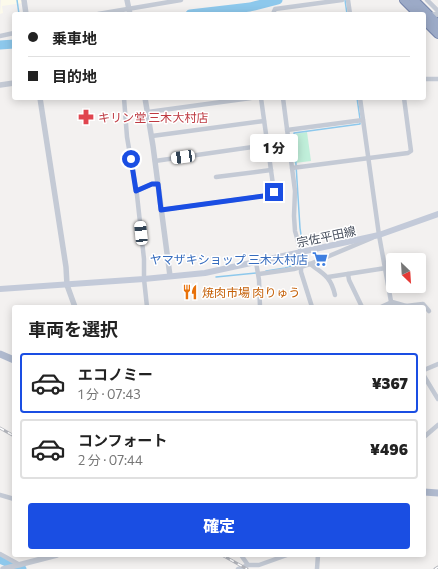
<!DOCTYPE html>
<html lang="ja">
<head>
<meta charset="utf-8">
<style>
	:root { --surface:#fff; --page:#f6f6f6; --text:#222; --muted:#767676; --line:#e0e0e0; --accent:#1a4ee3 }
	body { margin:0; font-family:Commissioner,"Noto Sans JP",sans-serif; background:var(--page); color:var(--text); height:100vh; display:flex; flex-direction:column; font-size:15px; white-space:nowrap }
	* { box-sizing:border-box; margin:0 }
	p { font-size:13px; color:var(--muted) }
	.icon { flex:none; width:22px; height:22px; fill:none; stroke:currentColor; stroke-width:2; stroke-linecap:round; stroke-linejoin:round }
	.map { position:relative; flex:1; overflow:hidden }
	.panel { position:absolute; left:12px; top:305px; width:414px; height:252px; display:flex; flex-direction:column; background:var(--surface); border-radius:4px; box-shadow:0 2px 10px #0003 }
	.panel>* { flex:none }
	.banner { position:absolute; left:12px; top:12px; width:414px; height:88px; border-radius:4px; box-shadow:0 2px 10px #0003; display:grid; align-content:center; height:88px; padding:0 16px; background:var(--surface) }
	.needle { width:26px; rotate:155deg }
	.tools { position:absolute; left:386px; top:253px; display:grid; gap:8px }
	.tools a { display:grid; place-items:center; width:40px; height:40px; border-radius:4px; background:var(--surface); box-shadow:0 2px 10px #0003; font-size:20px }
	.end { position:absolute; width:18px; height:18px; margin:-9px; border:5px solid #1a4ee3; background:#fff; box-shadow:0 0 0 2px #fff }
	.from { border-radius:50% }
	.bubble { position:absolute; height:28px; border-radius:4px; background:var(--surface); box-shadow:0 2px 10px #0003; font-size:13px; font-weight:800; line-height:28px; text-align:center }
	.car { position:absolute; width:12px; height:24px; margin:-12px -6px; border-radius:5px; box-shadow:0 0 3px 1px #0007; background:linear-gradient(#fff 24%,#345 0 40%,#fff 0 76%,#345 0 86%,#fff 0) }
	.banner b { display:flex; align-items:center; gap:14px; height:38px; font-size:15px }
	.banner b+b { border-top:1px solid var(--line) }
	.banner i { width:10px; height:10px; background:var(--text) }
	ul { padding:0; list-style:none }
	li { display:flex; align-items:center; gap:12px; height:60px; margin:0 8px 6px; padding:0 8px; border:2px solid var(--line); border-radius:4px }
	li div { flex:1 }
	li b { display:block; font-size:15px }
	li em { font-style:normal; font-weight:800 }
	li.selected { border-color:var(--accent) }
	li>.icon { width:36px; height:36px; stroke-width:1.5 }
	h2 { padding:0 16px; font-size:18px; line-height:48px }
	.action { display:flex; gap:8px; margin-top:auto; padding:8px 16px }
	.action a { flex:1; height:46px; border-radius:4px; background:var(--accent); color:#fff; font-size:16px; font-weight:800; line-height:46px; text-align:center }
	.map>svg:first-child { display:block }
</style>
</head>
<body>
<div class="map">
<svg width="438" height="569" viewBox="0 0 438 569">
	<rect width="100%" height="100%" fill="#f3f1f0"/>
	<!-- commercial -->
	<polygon fill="#fcfaeb" points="1,0 19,0 24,1 23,3 2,6 3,13 0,14"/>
	<!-- green -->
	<polygon fill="#c0efda" points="307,132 311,161 295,163 292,161 288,135"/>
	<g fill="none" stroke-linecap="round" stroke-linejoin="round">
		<!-- stream -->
		<g stroke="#8dc8ec" stroke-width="1.5">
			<polyline points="17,0 19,14"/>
			<polyline points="345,0 347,14"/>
			<polyline points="357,98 360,119"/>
			<polyline points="303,248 300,228 294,133 360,124 360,123"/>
			<polyline points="266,271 285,268 294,265"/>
			<polyline points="216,277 256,273"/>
		</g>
		<!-- river -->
		<g stroke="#8dc8ec" stroke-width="9">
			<polyline points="190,14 250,7 278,0"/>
			<polyline points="0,45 14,44"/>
			<polyline points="0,559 22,569"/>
		</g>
		<defs>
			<g id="trunk">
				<polyline points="404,0 418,14"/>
				<polyline points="414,0 438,24"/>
				<polyline points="424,20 438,34"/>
			</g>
		</defs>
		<!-- trunk casing -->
		<use href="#trunk" stroke="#7484aa" stroke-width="10"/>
		<!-- minor -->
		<g stroke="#c4cad5" stroke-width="4.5">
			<polyline points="348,0 350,14"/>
			<polyline points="427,0 438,11"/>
			<polyline points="98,14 181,0"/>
			<polyline points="273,14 275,9 342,0"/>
			<polyline points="0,36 14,33"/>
			<polyline points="424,79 438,79"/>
			<polyline points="124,98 127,137 137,195 144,259 144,279 147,307"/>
			<polyline points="283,98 295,191 294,216 295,231 301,252 301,272 312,307"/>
			<polyline points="360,98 379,235 392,307"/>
			<polyline points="148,112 251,98"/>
			<polyline points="287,130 363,120"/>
			<polyline points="152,136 264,121"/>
			<polyline points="155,161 267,145"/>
			<polyline points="292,168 408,153 411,151 404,98"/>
			<polyline points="216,177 271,170"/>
			<polyline points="136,191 152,184 158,184"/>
			<polyline points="161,210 271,195 274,192 261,98"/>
			<polyline points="256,262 259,280 260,307"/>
			<path d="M310 264C324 274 331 277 335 295"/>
			<polyline points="259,274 294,269 310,264 372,238"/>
			<polyline points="348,274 349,280 362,307"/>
			<polyline points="328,277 386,268"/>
			<polyline points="406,306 423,304 429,311"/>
			<polyline points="381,307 392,302 406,306 407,307"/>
			<polyline points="424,370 438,364"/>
			<polyline points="424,376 438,399"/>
			<polyline points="424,437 438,425"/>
			<polyline points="0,495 14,499"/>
			<polyline points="0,554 20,565"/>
			<polyline points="241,555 248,565"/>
			<polyline points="238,569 248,565 259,565 287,555"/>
			<polyline points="317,569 318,555"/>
		</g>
		<!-- tertiary -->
		<g stroke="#c4cad5" stroke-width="5.5">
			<polyline points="24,0 26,14"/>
			<polyline points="127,0 130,14"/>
			<polyline points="428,16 438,14"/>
			<polyline points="0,85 14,83"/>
			<polyline points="40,98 66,267 67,285 75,307"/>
			<polyline points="145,98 153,146 170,276"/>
			<polyline points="3,569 57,555"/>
		</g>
		<!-- secondary -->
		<polyline stroke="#c3cad9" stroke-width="6" points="0,289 144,279 205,273 379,235 438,214"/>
		<!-- primary -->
		<g stroke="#b0bacf" stroke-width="7">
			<polyline points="0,354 14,360"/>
			<polyline points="424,492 438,493"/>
		</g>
		<!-- trunk -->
		<use href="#trunk" stroke="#9caac7" stroke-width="8"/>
		<defs>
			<g id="rail">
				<polyline points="0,428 14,436"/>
				<polyline points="222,555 247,569"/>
				<polyline points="435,569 438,567"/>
			</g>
		</defs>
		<!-- rail casing -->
		<use href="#rail" stroke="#b2b4bb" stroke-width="3"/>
		<!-- rail -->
		<use href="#rail" stroke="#fff" stroke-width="1.5" stroke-dasharray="4.5" stroke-linecap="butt"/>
	</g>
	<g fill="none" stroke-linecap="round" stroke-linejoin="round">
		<!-- route -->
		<polyline stroke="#1a4ee3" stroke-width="5" points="131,159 136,191 152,184 158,184 161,210 271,195 274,192"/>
	</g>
	<!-- icons -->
	<defs>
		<symbol id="pharmacy-bare" viewBox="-9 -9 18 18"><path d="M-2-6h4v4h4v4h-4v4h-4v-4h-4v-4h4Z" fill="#e0444e" stroke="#fff" stroke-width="2.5" paint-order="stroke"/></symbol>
		<symbol id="supermarket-bare" viewBox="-9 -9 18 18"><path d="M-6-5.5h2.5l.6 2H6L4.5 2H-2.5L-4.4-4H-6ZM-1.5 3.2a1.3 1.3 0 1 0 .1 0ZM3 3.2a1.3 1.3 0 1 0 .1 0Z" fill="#3f7fe0" stroke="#fff" stroke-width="2.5" paint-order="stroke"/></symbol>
		<symbol id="restaurant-bare" viewBox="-9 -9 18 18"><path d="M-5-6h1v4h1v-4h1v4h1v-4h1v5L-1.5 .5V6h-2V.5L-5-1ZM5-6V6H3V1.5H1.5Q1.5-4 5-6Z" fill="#e8710a" stroke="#fff" stroke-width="2.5" paint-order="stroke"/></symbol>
	</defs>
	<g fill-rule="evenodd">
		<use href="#pharmacy-bare" x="75" y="106" width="22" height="22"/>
		<use href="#supermarket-bare" x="309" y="248" width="22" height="22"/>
		<use href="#restaurant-bare" x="179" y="281" width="22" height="22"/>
	</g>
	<g text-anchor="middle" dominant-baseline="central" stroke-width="3" stroke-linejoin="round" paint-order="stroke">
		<!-- health labels -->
		<g font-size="12" fill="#be3a42" stroke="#fff" text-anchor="start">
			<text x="98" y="117">キリン堂 三木大村店</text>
		</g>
		<!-- street labels -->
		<g font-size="12" fill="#48505e" stroke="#fff">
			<text transform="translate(326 236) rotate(-12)">宗佐平田線</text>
		</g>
		<!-- shop labels -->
		<g font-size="12" fill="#366cbe" stroke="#fff" text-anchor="end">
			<text x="308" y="259">ヤマザキショップ 三木大村店</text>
		</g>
		<!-- food labels -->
		<g font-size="12" fill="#c56008" stroke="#fff" text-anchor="start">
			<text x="202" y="292">焼肉市場 肉りゅう</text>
		</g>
	</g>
</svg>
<div class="tools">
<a><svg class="needle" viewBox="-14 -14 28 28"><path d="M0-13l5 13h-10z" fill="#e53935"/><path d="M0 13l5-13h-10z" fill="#767676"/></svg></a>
</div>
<i class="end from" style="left:131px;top:159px"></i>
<i class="end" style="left:274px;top:192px"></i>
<div class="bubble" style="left:250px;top:134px;width:48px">1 分</div>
<i class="car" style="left:183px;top:157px;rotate:262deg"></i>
<i class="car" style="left:141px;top:233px;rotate:354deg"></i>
<div class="banner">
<b><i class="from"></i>乗車地</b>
<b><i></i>目的地</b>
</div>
<section class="panel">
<h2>車両を選択</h2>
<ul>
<li class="selected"><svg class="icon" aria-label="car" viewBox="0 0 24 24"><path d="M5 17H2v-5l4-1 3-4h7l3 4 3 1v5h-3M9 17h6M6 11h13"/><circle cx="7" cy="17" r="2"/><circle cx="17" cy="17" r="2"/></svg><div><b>エコノミー</b><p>1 分 · 07:43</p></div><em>¥367</em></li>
<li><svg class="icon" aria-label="car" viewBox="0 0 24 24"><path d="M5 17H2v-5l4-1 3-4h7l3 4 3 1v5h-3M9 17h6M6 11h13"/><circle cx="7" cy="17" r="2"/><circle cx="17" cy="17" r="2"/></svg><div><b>コンフォート</b><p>2 分 · 07:44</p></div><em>¥496</em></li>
</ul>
<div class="action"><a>確定</a></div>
</section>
</div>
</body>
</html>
